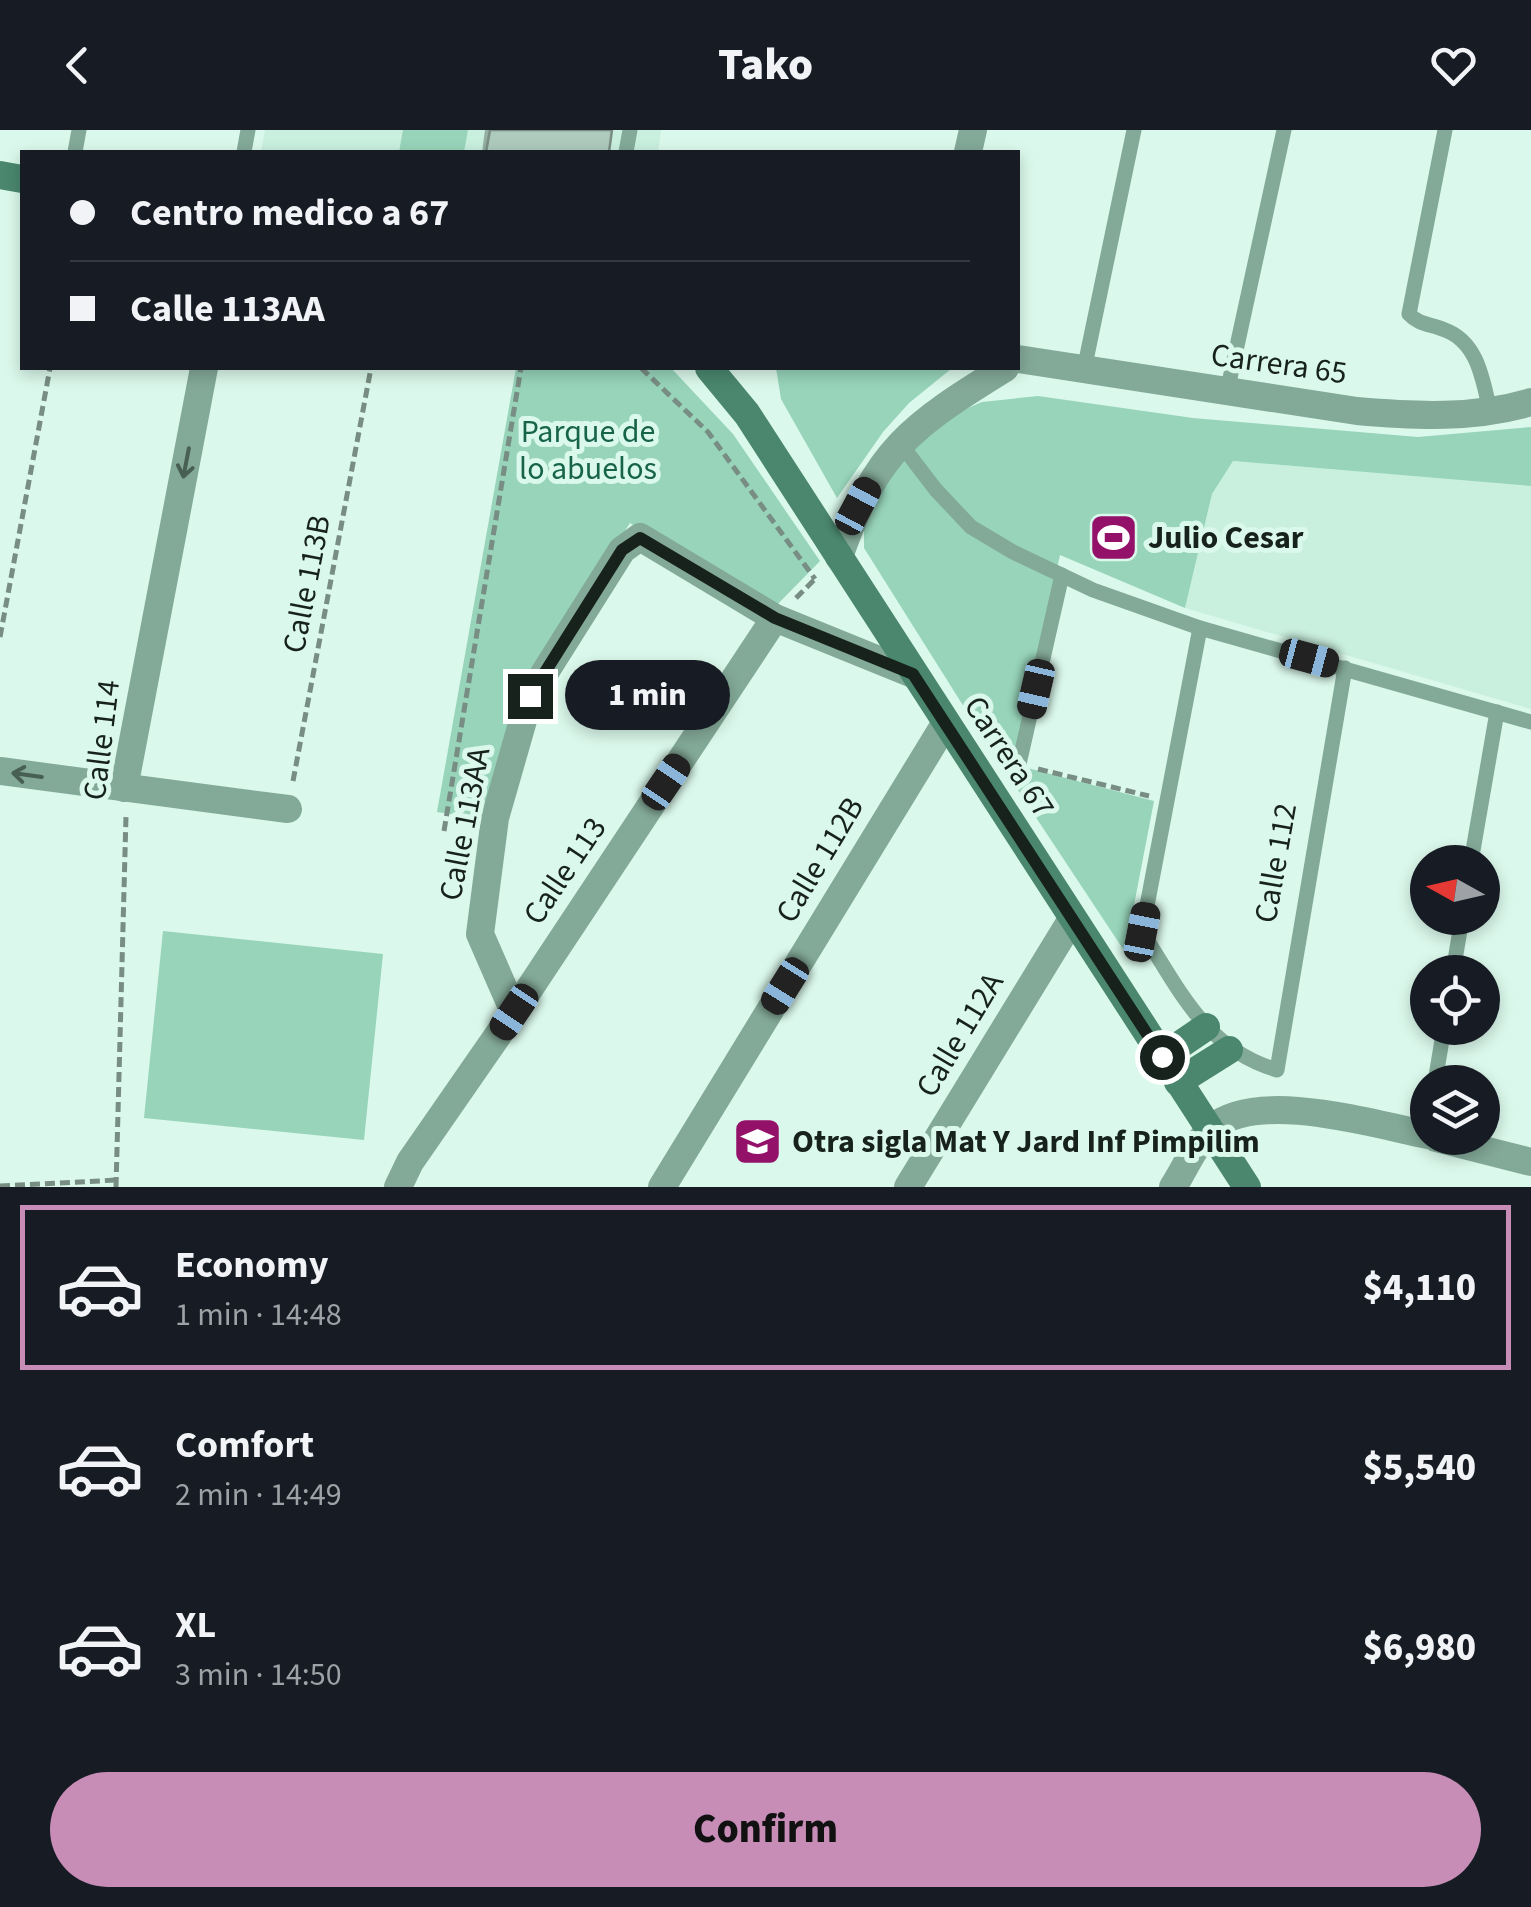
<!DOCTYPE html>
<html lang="en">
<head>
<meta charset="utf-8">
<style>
	:root { --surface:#171b24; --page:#20242c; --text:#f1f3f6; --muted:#9ea1a6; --line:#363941; --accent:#c78db7 }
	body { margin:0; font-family:"Source Sans 3",sans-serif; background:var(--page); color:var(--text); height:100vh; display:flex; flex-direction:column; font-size:38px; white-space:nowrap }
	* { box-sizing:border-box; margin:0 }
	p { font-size:32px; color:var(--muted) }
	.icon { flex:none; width:55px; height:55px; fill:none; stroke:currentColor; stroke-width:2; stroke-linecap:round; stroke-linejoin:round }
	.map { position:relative; height:1057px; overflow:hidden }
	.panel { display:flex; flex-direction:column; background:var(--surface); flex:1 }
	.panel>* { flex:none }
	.top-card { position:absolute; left:20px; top:20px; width:1000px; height:220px; border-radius:0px; box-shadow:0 5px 15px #0003; display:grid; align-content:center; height:220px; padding:0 50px; background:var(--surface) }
	.needle { width:65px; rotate:278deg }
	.fabs { position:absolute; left:1410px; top:715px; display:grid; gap:20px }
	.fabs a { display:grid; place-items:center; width:90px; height:90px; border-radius:50%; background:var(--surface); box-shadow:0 5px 15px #0003; font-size:50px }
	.end { position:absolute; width:45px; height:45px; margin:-22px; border:12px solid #17221d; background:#fff; box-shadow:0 0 0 5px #fff }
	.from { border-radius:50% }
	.bubble { position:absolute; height:70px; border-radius:35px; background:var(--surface); box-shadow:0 5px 15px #0003; font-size:32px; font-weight:800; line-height:70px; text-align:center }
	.car { position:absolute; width:30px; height:60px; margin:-30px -15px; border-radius:12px; box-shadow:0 0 8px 2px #0007; background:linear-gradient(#222 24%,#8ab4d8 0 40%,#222 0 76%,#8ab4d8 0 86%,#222 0) }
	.top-card b { display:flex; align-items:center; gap:35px; height:95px; font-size:38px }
	.top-card b+b { border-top:2px solid var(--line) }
	.top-card i { width:25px; height:25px; background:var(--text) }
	ul { padding:18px 0 0; list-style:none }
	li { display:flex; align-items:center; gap:30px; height:165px; margin:0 20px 15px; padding:0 30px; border:5px solid transparent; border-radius:0px }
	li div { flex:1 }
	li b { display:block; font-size:38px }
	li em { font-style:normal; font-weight:800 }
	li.selected { border-color:var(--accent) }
	li>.icon { width:90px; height:90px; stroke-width:1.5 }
	.cta { display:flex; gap:20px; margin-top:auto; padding:20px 50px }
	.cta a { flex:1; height:115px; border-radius:60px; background:var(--accent); color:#111; font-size:40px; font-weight:800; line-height:115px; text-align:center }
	header { display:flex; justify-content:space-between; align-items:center; height:130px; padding:0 50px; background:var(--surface); font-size:45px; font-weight:800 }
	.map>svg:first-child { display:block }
</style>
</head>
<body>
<header><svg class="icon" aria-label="back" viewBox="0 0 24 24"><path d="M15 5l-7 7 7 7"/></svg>Tako<svg class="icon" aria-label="heart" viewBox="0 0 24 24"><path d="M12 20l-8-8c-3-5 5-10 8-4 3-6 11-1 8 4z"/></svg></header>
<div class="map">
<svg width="1531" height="1057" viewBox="0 0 1531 1057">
	<rect width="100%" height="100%" fill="#daf8eb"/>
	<!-- built -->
	<g fill="#c9efde">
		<polygon points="265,0 661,0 658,22 261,22"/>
		<polygon points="1233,331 1531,356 1531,579 1185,478 1212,364"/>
	</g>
	<!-- green -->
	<g fill="#97d4ba">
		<polygon points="403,0 468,0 464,22 399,22"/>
		<polygon points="516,238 671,238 733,304 820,431 772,480 630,393 521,563 489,690 437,682"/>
		<polygon points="776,238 940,238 951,239 909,273 883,302 837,368 781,269"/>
		<polygon points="1038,266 1193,288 1418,307 1531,297 1531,356 1233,331 1212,364 1185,478 1060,425 1012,634 1154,671 1125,822 986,612 864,418 864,391 877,363 935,292 982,272"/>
		<polygon points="163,801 383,824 364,1010 144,988"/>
	</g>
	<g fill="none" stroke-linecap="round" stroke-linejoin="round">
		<!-- path -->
		<g stroke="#788d84" stroke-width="5" stroke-dasharray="10 5" stroke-linecap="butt">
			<polyline points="641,238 708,302 815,449"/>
			<polyline points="796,468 816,448"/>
			<polyline points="0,507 50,238"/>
			<polyline points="1038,639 1149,666"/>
			<polyline points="293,651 371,238"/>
			<polyline points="444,701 521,238"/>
			<polyline points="0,1056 117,1050"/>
			<polyline points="116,1057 126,686"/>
		</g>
		<!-- service -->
		<g stroke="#83a998" stroke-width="15">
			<path d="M1445 0 1409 184C1419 195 1432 194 1445 200 1478 212 1483 251 1490 281"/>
			<polyline points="75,22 79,0"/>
			<polyline points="244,22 248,0"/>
			<polyline points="626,22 630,0"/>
			<polyline points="1084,240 1134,0"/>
			<polyline points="1227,262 1284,0"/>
			<polyline points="900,313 936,360 971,397 1013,422 1093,460 1200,498 1531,592"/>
			<path d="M1200 498 1142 802C1180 860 1205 919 1277 940L1345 538"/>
			<polyline points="1019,634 1062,445"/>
			<polyline points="1471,732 1497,582"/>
			<polyline points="1453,842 1462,788"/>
			<polyline points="1435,952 1444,898"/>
		</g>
		<!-- minor -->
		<g stroke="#83a998" stroke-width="28">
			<polyline points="968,22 973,0"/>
			<path d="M839 427C876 320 911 296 1005 238"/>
			<polyline points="0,641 288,679"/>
			<polyline points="124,658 204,238"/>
			<polyline points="514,882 480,804 495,688 530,566 622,420 640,407 775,488 913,544"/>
			<polyline points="398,1057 410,1032 514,882 775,488"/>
			<polyline points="662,1057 945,594"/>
			<polyline points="908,1057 1072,789"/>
		</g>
		<!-- tertiary -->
		<g stroke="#83a998" stroke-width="28">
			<path d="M1018 229 1357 281C1415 286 1474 289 1531 272"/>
			<polyline points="1436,1008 1531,1032"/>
			<path d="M1173 1057C1185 1039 1196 1011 1212 998 1258 959 1373 994 1428 1005"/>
		</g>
		<!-- secondary -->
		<g stroke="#4a876e" stroke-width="28">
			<polyline points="0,45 22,49"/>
			<polyline points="709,238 747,284 1247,1057"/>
			<polyline points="1162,927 1206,897"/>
			<polyline points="1178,952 1229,920"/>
		</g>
	</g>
	<!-- wall -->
	<polygon fill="#95aea3" points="485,0 612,0 609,22 482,22"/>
	<!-- building -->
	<polygon fill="#adcabd" stroke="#798d84" stroke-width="2.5" points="490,0 612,0 609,22 486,22"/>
	<!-- one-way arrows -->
	<defs><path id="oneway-shaft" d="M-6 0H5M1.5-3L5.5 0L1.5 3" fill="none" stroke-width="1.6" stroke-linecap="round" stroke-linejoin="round" transform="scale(2.5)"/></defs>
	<g stroke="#485f54">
		<use href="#oneway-shaft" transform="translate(186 333) rotate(101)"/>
		<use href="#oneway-shaft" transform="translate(27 645) rotate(-172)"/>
	</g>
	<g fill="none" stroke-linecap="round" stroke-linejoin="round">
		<!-- route -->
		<polyline stroke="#17221d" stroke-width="12" points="530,566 622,420 640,408 775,488 913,544 1162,927"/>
	</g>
	<!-- icons -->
	<defs>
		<symbol id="stadium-square" viewBox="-11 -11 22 22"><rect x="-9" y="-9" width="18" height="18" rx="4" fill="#94116a" stroke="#daf8eb"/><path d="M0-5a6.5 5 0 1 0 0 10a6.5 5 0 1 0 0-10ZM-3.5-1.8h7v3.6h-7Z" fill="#fff"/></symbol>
		<symbol id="school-square" viewBox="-11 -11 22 22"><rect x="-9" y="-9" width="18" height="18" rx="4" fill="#94116a" stroke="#daf8eb"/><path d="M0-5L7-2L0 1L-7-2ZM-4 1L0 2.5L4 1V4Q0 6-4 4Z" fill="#fff"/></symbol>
	</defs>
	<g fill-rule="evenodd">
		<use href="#stadium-square" x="1086" y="380" width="55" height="55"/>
		<use href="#school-square" x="730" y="984" width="55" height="55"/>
	</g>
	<g text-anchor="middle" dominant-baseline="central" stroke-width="10" stroke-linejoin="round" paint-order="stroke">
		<!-- street labels -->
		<g font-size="32" fill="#17221d" stroke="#daf8eb">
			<text transform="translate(1279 234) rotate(8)">Carrera 65</text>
			<text transform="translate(307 454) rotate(-79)">Calle 113B</text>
			<text transform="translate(102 610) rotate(-83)">Calle 114</text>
			<text transform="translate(1009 627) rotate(57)">Carrera 67</text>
			<text transform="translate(465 694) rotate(-79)">Calle 113AA</text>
			<text transform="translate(820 730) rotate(-59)">Calle 112B</text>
			<text transform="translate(1276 733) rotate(-80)">Calle 112</text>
			<text transform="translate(565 741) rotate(-56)">Calle 113</text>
			<text transform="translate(960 905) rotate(-59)">Calle 112A</text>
		</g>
		<!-- park labels -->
		<g font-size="32" fill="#18644b" stroke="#daf8eb">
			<text x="588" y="302">Parque de<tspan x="588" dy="37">lo abuelos</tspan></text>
		</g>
		<!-- poi labels -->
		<g font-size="32" font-weight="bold" fill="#17221d" stroke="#daf8eb" text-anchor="start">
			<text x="1148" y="408">Julio Cesar</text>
			<text x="792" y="1012">Otra sigla Mat Y Jard Inf Pimpilim</text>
		</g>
	</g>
</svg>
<div class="fabs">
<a><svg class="needle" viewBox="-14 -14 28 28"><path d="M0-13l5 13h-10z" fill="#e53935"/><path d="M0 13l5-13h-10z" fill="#9ea1a6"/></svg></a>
<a><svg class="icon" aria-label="locate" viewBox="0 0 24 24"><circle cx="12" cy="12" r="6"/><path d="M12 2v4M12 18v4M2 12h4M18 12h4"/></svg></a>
<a><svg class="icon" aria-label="layers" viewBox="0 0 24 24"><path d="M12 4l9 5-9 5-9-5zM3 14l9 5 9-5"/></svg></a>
</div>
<i class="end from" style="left:1162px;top:927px"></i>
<i class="end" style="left:530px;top:566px"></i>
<div class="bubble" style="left:565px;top:530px;width:165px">1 min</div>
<i class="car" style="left:858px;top:376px;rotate:28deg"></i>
<i class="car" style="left:1309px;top:528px;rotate:105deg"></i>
<i class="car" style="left:1036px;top:559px;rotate:193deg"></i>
<i class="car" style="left:666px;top:652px;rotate:34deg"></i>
<i class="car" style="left:1142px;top:802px;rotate:11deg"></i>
<i class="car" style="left:785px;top:856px;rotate:212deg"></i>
<i class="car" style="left:514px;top:882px;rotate:214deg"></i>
<div class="top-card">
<b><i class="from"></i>Centro medico a 67</b>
<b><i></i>Calle 113AA</b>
</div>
</div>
<section class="panel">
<ul>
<li class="selected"><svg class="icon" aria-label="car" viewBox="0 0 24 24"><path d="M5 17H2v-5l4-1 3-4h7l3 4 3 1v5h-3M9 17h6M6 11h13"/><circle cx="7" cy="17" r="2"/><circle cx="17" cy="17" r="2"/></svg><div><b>Economy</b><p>1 min · 14:48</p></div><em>$4,110</em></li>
<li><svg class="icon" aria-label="car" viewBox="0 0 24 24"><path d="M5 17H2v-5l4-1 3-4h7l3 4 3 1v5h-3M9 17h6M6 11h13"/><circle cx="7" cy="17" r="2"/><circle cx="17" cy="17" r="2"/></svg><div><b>Comfort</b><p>2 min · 14:49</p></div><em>$5,540</em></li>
<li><svg class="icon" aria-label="car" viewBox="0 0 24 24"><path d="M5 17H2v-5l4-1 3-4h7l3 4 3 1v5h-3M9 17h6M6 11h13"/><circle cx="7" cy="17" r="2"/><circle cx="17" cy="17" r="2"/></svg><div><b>XL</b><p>3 min · 14:50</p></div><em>$6,980</em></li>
</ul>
<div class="cta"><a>Confirm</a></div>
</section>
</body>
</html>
